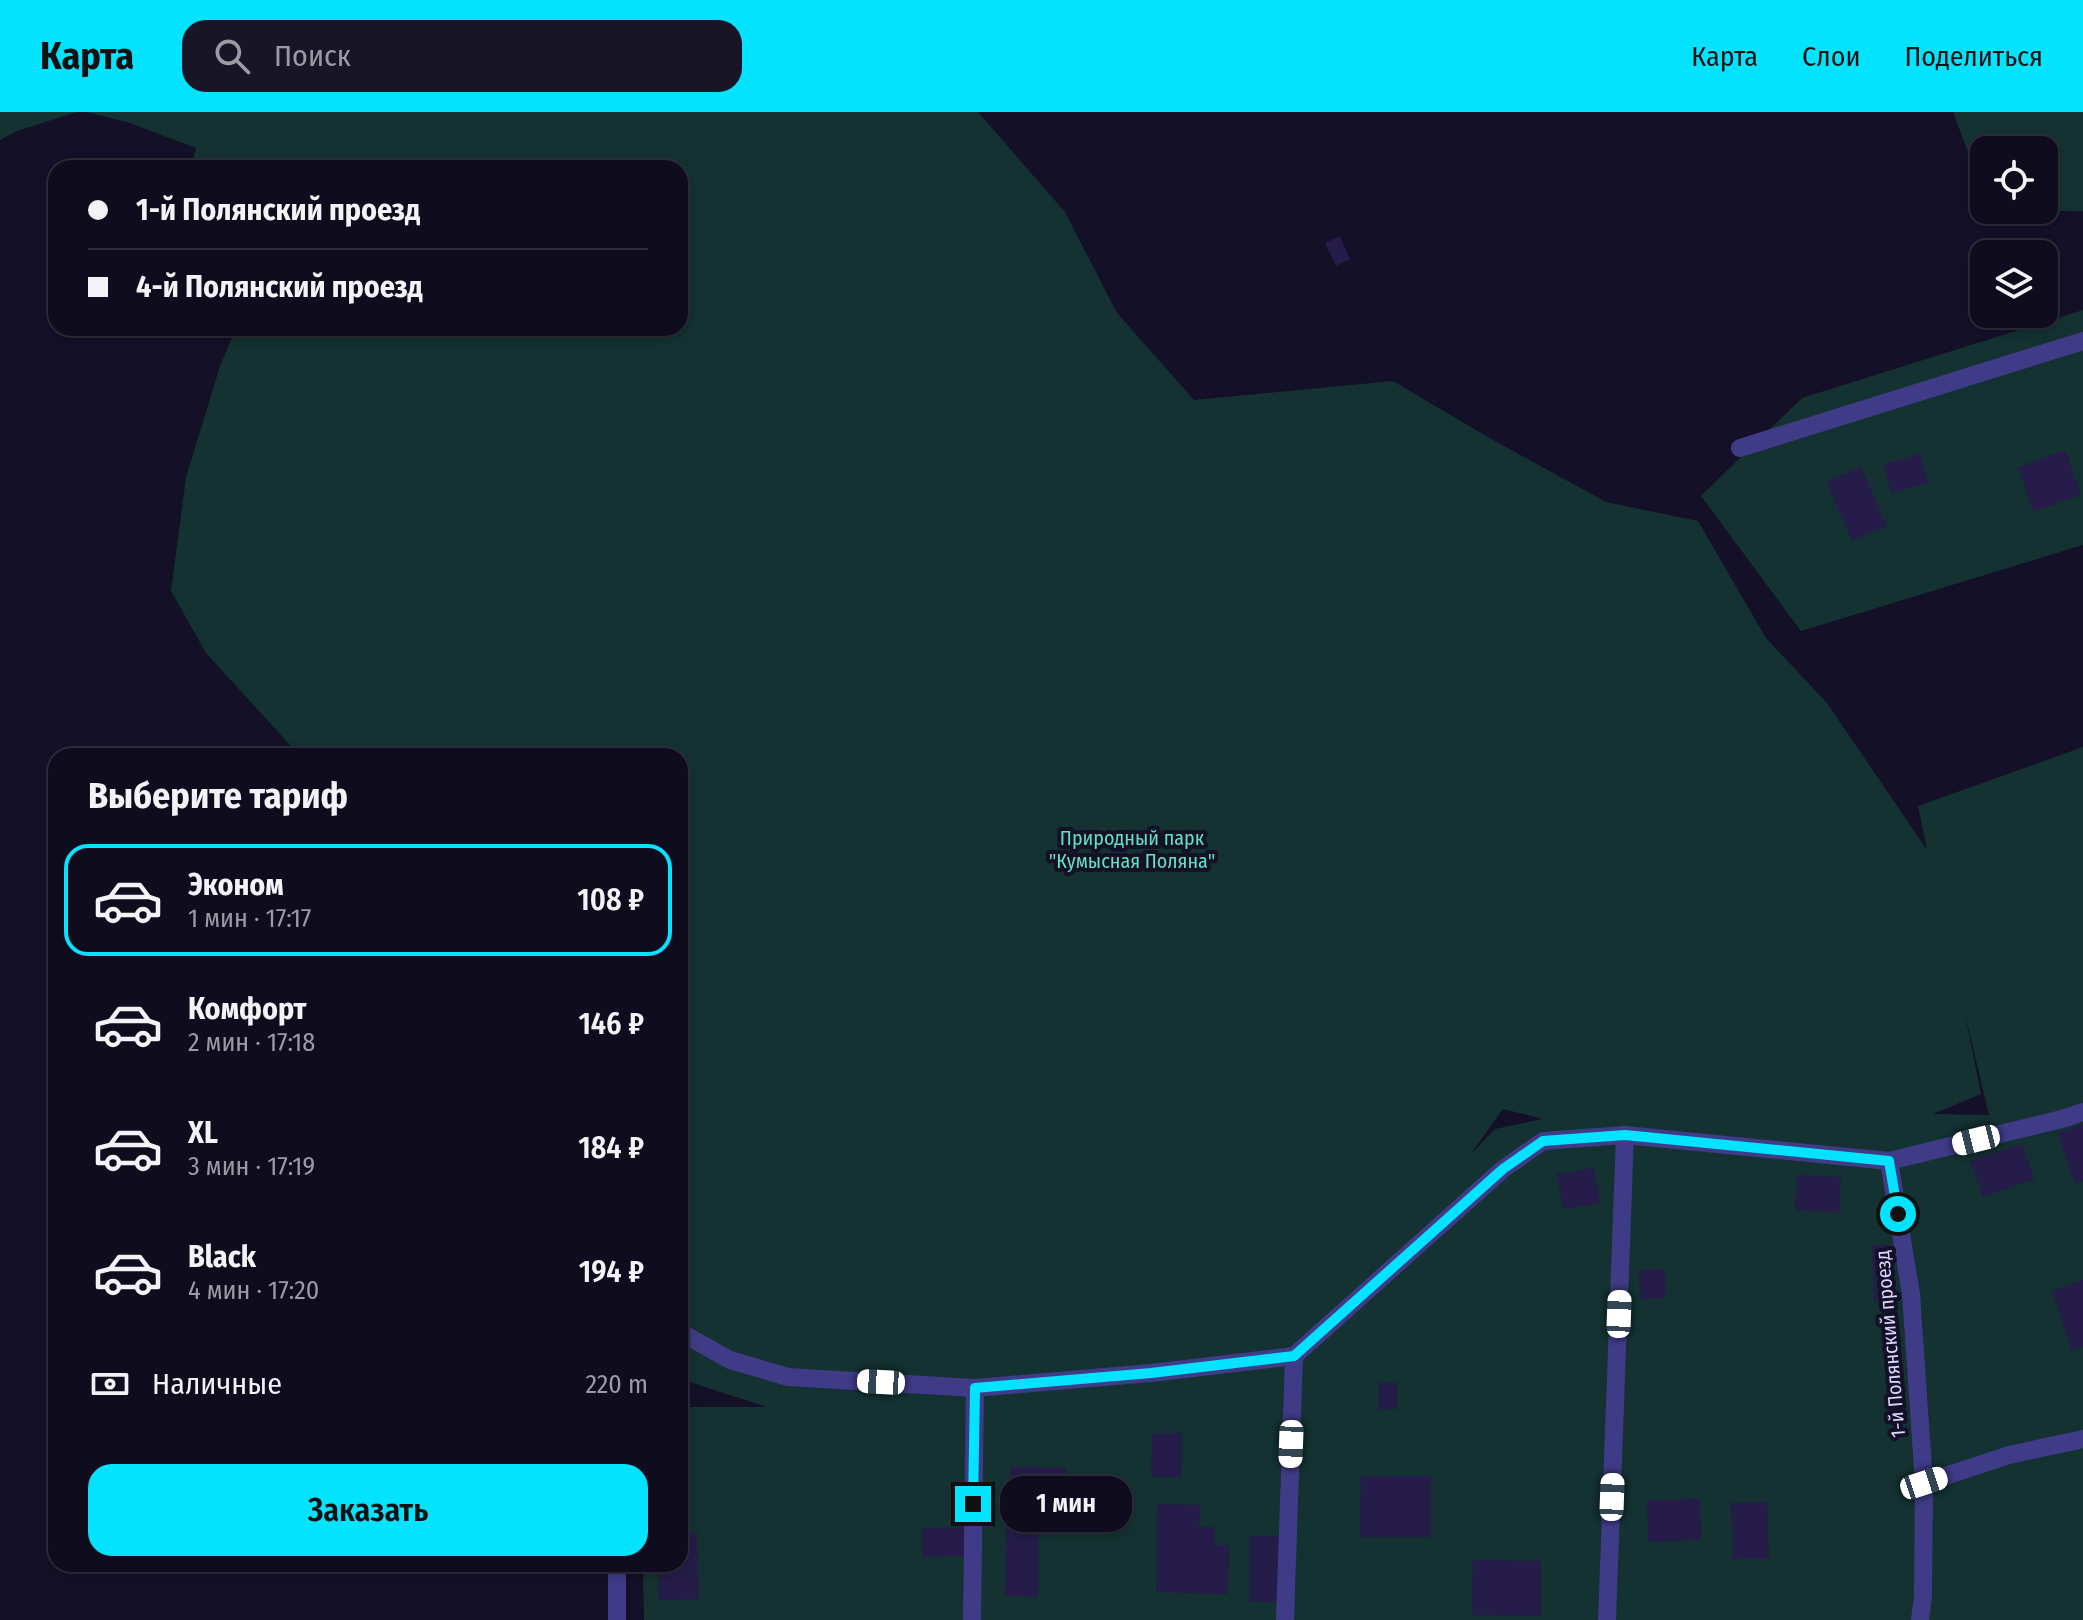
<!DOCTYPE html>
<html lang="ru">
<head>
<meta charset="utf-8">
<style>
	:root { --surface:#0f0c1e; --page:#181527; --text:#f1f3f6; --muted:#9b9ba4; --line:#2f2c3c; --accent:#04e3fe }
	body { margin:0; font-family:"Fira Sans Condensed",sans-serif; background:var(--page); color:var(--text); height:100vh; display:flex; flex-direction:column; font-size:30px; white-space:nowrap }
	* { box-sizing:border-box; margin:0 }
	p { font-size:26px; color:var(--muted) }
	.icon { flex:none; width:44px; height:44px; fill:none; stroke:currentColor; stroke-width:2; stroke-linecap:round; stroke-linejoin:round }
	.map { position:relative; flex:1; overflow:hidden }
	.side { position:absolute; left:48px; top:636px; width:640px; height:824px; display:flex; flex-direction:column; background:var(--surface); border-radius:24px; box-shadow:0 4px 12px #0003,0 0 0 2px var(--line) }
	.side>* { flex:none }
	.banner { position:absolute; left:48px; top:48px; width:640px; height:176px; border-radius:24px; box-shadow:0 4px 12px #0003,0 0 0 2px var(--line); display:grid; align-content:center; height:176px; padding:0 40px; background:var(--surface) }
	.buttons { position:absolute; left:1970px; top:24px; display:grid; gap:16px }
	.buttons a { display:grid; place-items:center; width:88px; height:88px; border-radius:16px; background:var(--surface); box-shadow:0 4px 12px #0003,0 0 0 2px var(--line); font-size:40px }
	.end { position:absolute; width:36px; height:36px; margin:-18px; border:10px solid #04e3fe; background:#111; box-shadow:0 0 0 4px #111 }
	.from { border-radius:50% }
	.bubble { position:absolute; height:56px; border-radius:24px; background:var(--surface); box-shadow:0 4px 12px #0003,0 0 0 2px var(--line); font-size:26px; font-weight:600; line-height:56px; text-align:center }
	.car { position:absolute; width:24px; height:48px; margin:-24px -12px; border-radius:10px; box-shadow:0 0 6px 2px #0007; background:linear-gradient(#fff 24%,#345 0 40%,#fff 0 76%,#345 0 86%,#fff 0) }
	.banner b { display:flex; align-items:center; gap:28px; height:76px; font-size:30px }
	.banner b+b { border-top:2px solid var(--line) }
	.banner i { width:20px; height:20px; background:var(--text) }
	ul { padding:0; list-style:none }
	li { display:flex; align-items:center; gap:24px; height:112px; margin:0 16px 12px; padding:0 24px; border:4px solid transparent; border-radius:24px }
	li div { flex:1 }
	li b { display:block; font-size:30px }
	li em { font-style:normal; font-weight:600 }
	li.active { border-color:var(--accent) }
	li>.icon { width:72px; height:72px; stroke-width:1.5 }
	h2 { padding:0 40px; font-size:36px; line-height:96px }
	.pay { display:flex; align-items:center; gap:20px; height:88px; padding:0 40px; font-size:30px }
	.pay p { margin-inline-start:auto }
	.button { display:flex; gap:16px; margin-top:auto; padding:16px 40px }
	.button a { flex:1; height:92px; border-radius:24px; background:var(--accent); color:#111; font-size:32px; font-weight:600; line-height:92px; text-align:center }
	header { display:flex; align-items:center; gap:48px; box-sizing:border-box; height:112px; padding:0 40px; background:var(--accent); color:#111 }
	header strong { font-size:38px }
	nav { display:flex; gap:44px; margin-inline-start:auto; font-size:28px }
	.search { width:560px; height:72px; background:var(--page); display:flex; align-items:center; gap:20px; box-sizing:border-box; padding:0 28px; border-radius:24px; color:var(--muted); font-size:30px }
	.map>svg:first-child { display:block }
</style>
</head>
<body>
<header>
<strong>Карта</strong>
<div class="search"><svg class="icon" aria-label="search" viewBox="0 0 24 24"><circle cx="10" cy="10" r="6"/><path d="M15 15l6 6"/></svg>Поиск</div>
<nav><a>Карта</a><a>Слои</a><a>Поделиться</a></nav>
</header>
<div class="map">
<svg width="2083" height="1508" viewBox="0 0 2083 1508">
	<rect width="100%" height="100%" fill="#141028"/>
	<!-- green -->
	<g fill="#133231" fill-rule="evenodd">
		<polygon points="0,0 77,0 17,19 0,28"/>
		<path d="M86 0H978L1065 100 1117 201 1194 288 1393 269 1486 324 1606 390 1698 409 1766 526 1827 591 1927 738 1918 694 2083 635V1508H644L643 1452H680V1295H767L680 1267V644H300L206 541 171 479 186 365 220 254 236 216H680V56H191L196 36 130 11ZM1965 902 1989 1003 1933 1002 1981 982ZM1503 997 1543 1007 1495 1017 1470 1043Z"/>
		<polygon points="1953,0 2083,0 2083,99 1990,99 2044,98 2044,38 1984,38 1984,83"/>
		<polygon points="2083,198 2083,433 1801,519 1701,384 1802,286"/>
	</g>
	<!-- building -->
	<g fill="#251c49">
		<polygon points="1340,124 1350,147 1336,154 1325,131"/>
		<polygon points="2065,338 2081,383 2033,400 2018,355"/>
		<polygon points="1920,342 1928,371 1891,381 1884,352"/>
		<polygon points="1861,355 1887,414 1852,429 1826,370"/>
		<polygon points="2083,1012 2083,1069 2075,1072 2057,1021"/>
		<polygon points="2022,1032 2034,1067 1983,1085 1970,1049"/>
		<polygon points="1594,1056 1600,1091 1563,1097 1557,1062"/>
		<polygon points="1797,1063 1841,1065 1839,1101 1795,1098"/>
		<polygon points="1872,1133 1891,1133 1893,1189 1874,1190"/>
		<polygon points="1665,1157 1666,1186 1640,1187 1639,1158"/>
		<polygon points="2083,1168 2083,1235 2072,1238 2052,1179"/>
		<polygon points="1379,1270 1397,1271 1397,1297 1379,1298"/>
		<polygon points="1152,1321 1182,1321 1181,1365 1151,1365"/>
		<polygon points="680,1342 688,1342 689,1370 680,1370"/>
		<polygon points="1010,1355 1066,1356 1065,1400 1010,1399"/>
		<polygon points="1361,1364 1431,1364 1431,1425 1360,1425"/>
		<polygon points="1700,1387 1701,1428 1648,1430 1647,1388"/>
		<polygon points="1767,1390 1769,1446 1733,1447 1731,1391"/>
		<polygon points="1157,1392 1200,1393 1199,1415 1215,1415 1214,1433 1229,1433 1228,1482 1156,1480"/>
		<polygon points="967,1415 968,1444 923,1445 922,1416"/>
		<polygon points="1006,1418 1038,1418 1038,1485 1005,1484"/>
		<polygon points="697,1421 699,1487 659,1488 658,1452 680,1452 680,1422"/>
		<polygon points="1250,1424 1284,1424 1282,1490 1250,1490"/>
		<polygon points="1473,1448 1541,1449 1541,1504 1472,1503"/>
	</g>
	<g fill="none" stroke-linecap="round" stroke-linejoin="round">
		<!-- service -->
		<g stroke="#3f3b87" stroke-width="18">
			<polyline points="1740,336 2083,229"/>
			<polyline points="1889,1049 1911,1182 1924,1371 1923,1484 1920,1508"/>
			<polyline points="680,1220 730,1248 788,1265 975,1276 1151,1261 1294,1244 1503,1057 1543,1029 1625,1023 1889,1049 2062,1007 2083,1000"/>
			<polyline points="1924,1371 2009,1343 2083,1327"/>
			<polyline points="617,1508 617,1452"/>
			<polyline points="972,1508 975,1276"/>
			<polyline points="1285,1508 1294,1244"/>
			<polyline points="1607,1508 1625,1023"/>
		</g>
	</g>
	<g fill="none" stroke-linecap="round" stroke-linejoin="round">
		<!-- route -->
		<polyline stroke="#04e3fe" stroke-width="10" points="973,1392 975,1276 1151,1261 1294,1244 1503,1057 1543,1029 1625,1023 1889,1049 1898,1102"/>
	</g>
	<g text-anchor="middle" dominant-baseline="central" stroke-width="8" stroke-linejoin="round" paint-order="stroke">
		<!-- park labels -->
		<g font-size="20" fill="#62e0c2" stroke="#141028">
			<text x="1132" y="726">Природный парк<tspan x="1132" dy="23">"Кумысная Поляна"</tspan></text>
		</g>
		<!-- street labels -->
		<g font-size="20" fill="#dcd7ff" stroke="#141028">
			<text transform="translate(1890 1232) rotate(-95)">1-й Полянский проезд</text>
		</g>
	</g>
</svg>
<div class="buttons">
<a><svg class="icon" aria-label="locate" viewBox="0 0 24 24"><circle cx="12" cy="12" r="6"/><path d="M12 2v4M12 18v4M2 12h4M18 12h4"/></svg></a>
<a><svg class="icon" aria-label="layers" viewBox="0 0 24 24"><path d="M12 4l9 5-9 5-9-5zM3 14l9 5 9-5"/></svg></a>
</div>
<i class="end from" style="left:1898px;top:1102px"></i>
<i class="end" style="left:973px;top:1392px"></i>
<div class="bubble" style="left:1000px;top:1364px;width:132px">1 мин</div>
<i class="car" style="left:1976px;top:1028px;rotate:256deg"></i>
<i class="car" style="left:1619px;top:1202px;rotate:2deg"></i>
<i class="car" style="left:881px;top:1270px;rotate:273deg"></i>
<i class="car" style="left:1291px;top:1332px;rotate:182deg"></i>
<i class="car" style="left:1924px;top:1371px;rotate:72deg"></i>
<i class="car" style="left:1612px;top:1385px;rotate:2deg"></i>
<div class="banner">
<b><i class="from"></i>1-й Полянский проезд</b>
<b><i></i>4-й Полянский проезд</b>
</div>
<section class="side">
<h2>Выберите тариф</h2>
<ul>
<li class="active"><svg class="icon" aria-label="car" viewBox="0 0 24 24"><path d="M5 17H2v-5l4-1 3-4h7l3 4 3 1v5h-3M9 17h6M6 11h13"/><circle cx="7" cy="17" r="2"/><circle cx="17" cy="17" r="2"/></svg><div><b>Эконом</b><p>1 мин · 17:17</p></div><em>108 ₽</em></li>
<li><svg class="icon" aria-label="car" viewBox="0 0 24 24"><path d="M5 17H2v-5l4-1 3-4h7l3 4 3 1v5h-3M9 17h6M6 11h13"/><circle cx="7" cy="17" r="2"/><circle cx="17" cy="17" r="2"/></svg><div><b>Комфорт</b><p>2 мин · 17:18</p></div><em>146 ₽</em></li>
<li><svg class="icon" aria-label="car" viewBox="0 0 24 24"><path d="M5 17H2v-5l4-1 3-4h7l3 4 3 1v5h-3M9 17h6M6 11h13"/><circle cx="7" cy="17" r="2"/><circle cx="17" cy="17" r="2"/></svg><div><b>XL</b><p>3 мин · 17:19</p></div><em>184 ₽</em></li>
<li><svg class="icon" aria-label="car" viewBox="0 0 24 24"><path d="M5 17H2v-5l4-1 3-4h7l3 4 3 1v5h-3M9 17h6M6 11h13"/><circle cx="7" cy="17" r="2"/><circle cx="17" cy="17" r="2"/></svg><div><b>Black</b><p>4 мин · 17:20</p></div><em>194 ₽</em></li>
</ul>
<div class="pay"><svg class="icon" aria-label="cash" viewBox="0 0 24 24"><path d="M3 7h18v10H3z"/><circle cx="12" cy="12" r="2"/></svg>Наличные<p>220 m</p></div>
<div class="button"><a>Заказать</a></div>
</section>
</div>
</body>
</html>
